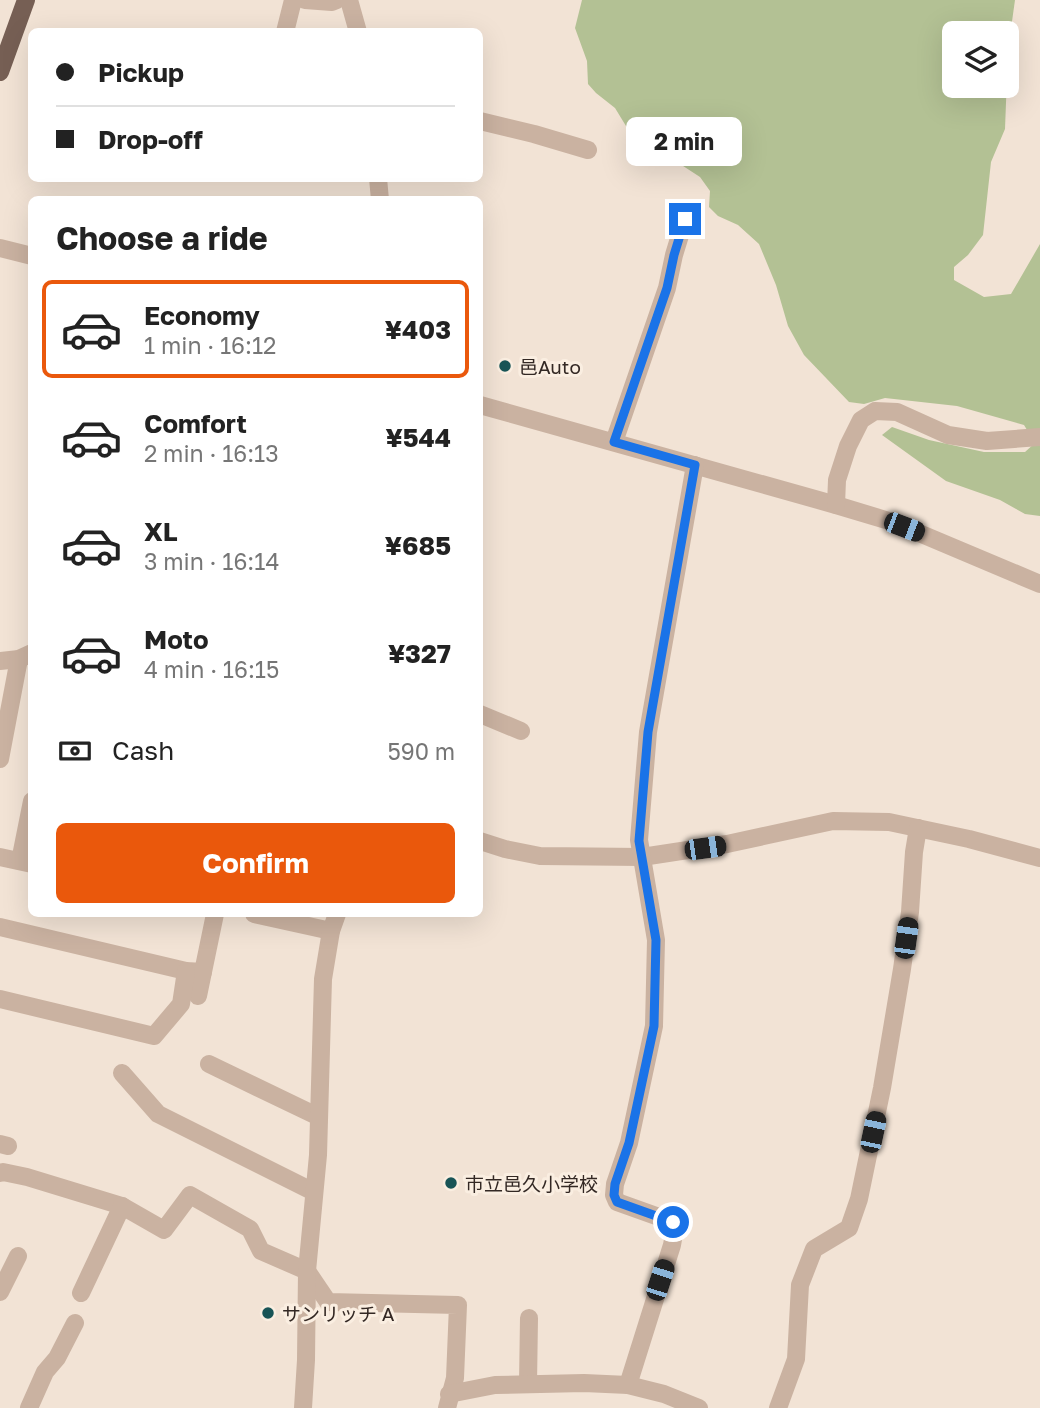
<!DOCTYPE html>
<html lang="en">
<head>
<meta charset="utf-8">
<style>
	:root { --surface:#fff; --page:#f2f2f2; --text:#222; --muted:#767676; --line:#e0e0e0; --accent:#ea580c }
	body { margin:0; font-family:"Golos Text","Noto Sans JP",sans-serif; background:var(--page); color:var(--text); height:100vh; display:flex; flex-direction:column; font-size:26px; white-space:nowrap }
	* { box-sizing:border-box; margin:0 }
	p { font-size:23px; color:var(--muted) }
	.icon { flex:none; width:38px; height:38px; fill:none; stroke:currentColor; stroke-width:2; stroke-linecap:round; stroke-linejoin:round }
	.map { position:relative; flex:1; overflow:hidden }
	.drawer { position:absolute; left:28px; top:196px; width:455px; height:721px; display:flex; flex-direction:column; background:var(--surface); border-radius:10px; box-shadow:0 7px 28px #0002 }
	.drawer>* { flex:none }
	.guide { position:absolute; left:28px; top:28px; width:455px; height:154px; border-radius:10px; box-shadow:0 7px 28px #0002; display:grid; align-content:center; height:154px; padding:0 28px; background:var(--surface) }
	.controls { position:absolute; left:942px; top:21px; display:grid; gap:14px }
	.controls a { display:grid; place-items:center; width:77px; height:77px; border-radius:10px; background:var(--surface); box-shadow:0 7px 28px #0002; font-size:35px }
	.end { position:absolute; width:32px; height:32px; margin:-16px; border:9px solid #1a73e8; background:#fff; box-shadow:0 0 0 4px #fff }
	.from { border-radius:50% }
	.bubble { position:absolute; height:49px; border-radius:10px; background:var(--surface); box-shadow:0 7px 28px #0002; font-size:23px; font-weight:700; line-height:49px; text-align:center }
	.car { position:absolute; width:21px; height:42px; margin:-21px -10px; border-radius:9px; box-shadow:0 0 5px 2px #0007; background:linear-gradient(#222 24%,#8ab4d8 0 40%,#222 0 76%,#8ab4d8 0 86%,#222 0) }
	.guide b { display:flex; align-items:center; gap:24px; height:66px; font-size:26px }
	.guide b+b { border-top:2px solid var(--line) }
	.guide i { width:18px; height:18px; background:var(--text) }
	ul { padding:0; list-style:none }
	li { display:flex; align-items:center; gap:21px; height:98px; margin:0 14px 10px; padding:0 14px; border:4px solid transparent; border-radius:10px }
	li div { flex:1 }
	li b { display:block; font-size:26px }
	li em { font-style:normal; font-weight:700 }
	li.selected { border-color:var(--accent) }
	li>.icon { width:63px; height:63px; stroke-width:1.5 }
	h2 { padding:0 28px; font-size:32px; line-height:84px }
	.pay { display:flex; align-items:center; gap:18px; height:77px; padding:0 28px; font-size:26px }
	.pay p { margin-inline-start:auto }
	.button { display:flex; gap:14px; margin-top:auto; padding:14px 28px }
	.button a { flex:1; height:80px; border-radius:10px; background:var(--accent); color:#fff; font-size:28px; font-weight:700; line-height:80px; text-align:center }
	.map>svg:first-child { display:block }
</style>
</head>
<body>
<div class="map">
<svg width="1040" height="1408" viewBox="0 0 1040 1408">
	<rect width="100%" height="100%" fill="#f2e3d5"/>
	<!-- green -->
	<path fill="#b3c194" fill-rule="evenodd" d="M582 0H1015L1008 50 1005 129 991 162 983 235 968 255 954 267V280L984 297 1011 294 1040 244V516L1025 514 1000 500 946 481 882 435 892 427 929 440 984 452H1025L1035 443 1024 425 957 406 885 398 864 404 849 402 804 355 788 326 776 285 759 244 738 225 718 216 709 207 710 191 700 177 680 164 645 159 631 149 626 126 615 108 596 93 588 84 587 61 575 28ZM954 33H1006V86H954Z"/>
	<g fill="none" stroke-linecap="round" stroke-linejoin="round">
		<!-- minor -->
		<g stroke="#cab2a1" stroke-width="18">
			<polyline points="305,0 332,2 337,0"/>
			<polyline points="349,0 358,32"/>
			<polyline points="285,32 293,0"/>
			<polyline points="480,121 534,134 588,150"/>
			<polyline points="378,178 380,200"/>
			<polyline points="0,248 32,256"/>
			<polyline points="480,405 836,505 889,521 919,533 1040,584"/>
			<polyline points="614,442 667,288 674,255 685,219"/>
			<polyline points="836,505 837,480 848,446 861,420 875,411 897,412 948,435 987,441 1040,437"/>
			<polyline points="0,661 19,659 32,653"/>
			<polyline points="480,714 521,731"/>
			<polyline points="0,759 19,659"/>
			<polyline points="480,841 505,849 540,856 642,857 727,844 833,821 889,822 969,839 1040,858"/>
			<polyline points="0,857 32,864"/>
			<polyline points="20,861 32,801"/>
			<polyline points="254,914 331,931"/>
			<polyline points="0,927 186,971 203,972"/>
			<polyline points="198,996 215,914"/>
			<polyline points="0,999 154,1036 181,1004 186,971"/>
			<polyline points="209,1064 319,1117"/>
			<polyline points="122,1073 158,1114 314,1192"/>
			<polyline points="0,1144 8,1146"/>
			<polyline points="0,1173 3,1172 27,1177 122,1206 164,1230 190,1195 250,1229 261,1251 307,1271 328,1302 458,1305 455,1378 447,1408"/>
			<polyline points="0,1292 18,1256"/>
			<polyline points="81,1293 122,1206"/>
			<polyline points="528,1384 529,1318"/>
			<polyline points="628,1385 672,1245 675,1228 673,1222 617,1202 614,1195 615,1184 629,1143 654,1026 656,940 639,840 648,732 695,465"/>
			<polyline points="449,1394 495,1385 584,1383 628,1385 664,1394 699,1408"/>
			<polyline points="29,1408 45,1372 57,1358 75,1323"/>
			<polyline points="303,1408 306,1360 307,1271 318,1155 323,979 331,931 337,914"/>
			<polyline points="778,1408 796,1359 800,1285 814,1249 849,1228 859,1199 882,1088 902,969 910,912 914,852 918,828"/>
		</g>
		<!-- major -->
		<polyline stroke="#765f54" stroke-width="18" points="0,72 26,0"/>
	</g>
	<g fill="none" stroke-linecap="round" stroke-linejoin="round">
		<!-- route -->
		<polyline stroke="#1a73e8" stroke-width="9" points="673,1222 617,1202 614,1195 615,1184 629,1143 654,1026 656,940 639,841 648,732 695,465 614,442 667,288 674,255 685,219"/>
	</g>
	<!-- markers -->
	<g fill="#185456" stroke="#faeee1" stroke-width="2.5">
		<circle cx="505" cy="366" r="7"/>
		<circle cx="451" cy="1183" r="7"/>
		<circle cx="268" cy="1313" r="7"/>
	</g>
	<g text-anchor="middle" dominant-baseline="central" stroke-width="6" stroke-linejoin="round" paint-order="stroke">
		<!-- poi labels -->
		<g font-size="19" fill="#332824" stroke="#faeee1" text-anchor="start">
			<text x="519" y="366">邑Auto</text>
			<text x="465" y="1183">市立邑久小学校</text>
			<text x="282" y="1313">サンリッチ A</text>
		</g>
	</g>
</svg>
<div class="controls">
<a><svg class="icon" aria-label="layers" viewBox="0 0 24 24"><path d="M12 4l9 5-9 5-9-5zM3 14l9 5 9-5"/></svg></a>
</div>
<i class="end from" style="left:673px;top:1222px"></i>
<i class="end" style="left:685px;top:219px"></i>
<div class="bubble" style="left:626px;top:117px;width:116px">2 min</div>
<i class="car" style="left:904px;top:527px;rotate:111deg"></i>
<i class="car" style="left:705px;top:848px;rotate:82deg"></i>
<i class="car" style="left:906px;top:938px;rotate:8deg"></i>
<i class="car" style="left:873px;top:1132px;rotate:12deg"></i>
<i class="car" style="left:660px;top:1280px;rotate:18deg"></i>
<div class="guide">
<b><i class="from"></i>Pickup</b>
<b><i></i>Drop-off</b>
</div>
<section class="drawer">
<h2>Choose a ride</h2>
<ul>
<li class="selected"><svg class="icon" aria-label="car" viewBox="0 0 24 24"><path d="M5 17H2v-5l4-1 3-4h7l3 4 3 1v5h-3M9 17h6M6 11h13"/><circle cx="7" cy="17" r="2"/><circle cx="17" cy="17" r="2"/></svg><div><b>Economy</b><p>1 min · 16:12</p></div><em>¥403</em></li>
<li><svg class="icon" aria-label="car" viewBox="0 0 24 24"><path d="M5 17H2v-5l4-1 3-4h7l3 4 3 1v5h-3M9 17h6M6 11h13"/><circle cx="7" cy="17" r="2"/><circle cx="17" cy="17" r="2"/></svg><div><b>Comfort</b><p>2 min · 16:13</p></div><em>¥544</em></li>
<li><svg class="icon" aria-label="car" viewBox="0 0 24 24"><path d="M5 17H2v-5l4-1 3-4h7l3 4 3 1v5h-3M9 17h6M6 11h13"/><circle cx="7" cy="17" r="2"/><circle cx="17" cy="17" r="2"/></svg><div><b>XL</b><p>3 min · 16:14</p></div><em>¥685</em></li>
<li><svg class="icon" aria-label="car" viewBox="0 0 24 24"><path d="M5 17H2v-5l4-1 3-4h7l3 4 3 1v5h-3M9 17h6M6 11h13"/><circle cx="7" cy="17" r="2"/><circle cx="17" cy="17" r="2"/></svg><div><b>Moto</b><p>4 min · 16:15</p></div><em>¥327</em></li>
</ul>
<div class="pay"><svg class="icon" aria-label="cash" viewBox="0 0 24 24"><path d="M3 7h18v10H3z"/><circle cx="12" cy="12" r="2"/></svg>Cash<p>590 m</p></div>
<div class="button"><a>Confirm</a></div>
</section>
</div>
</body>
</html>
